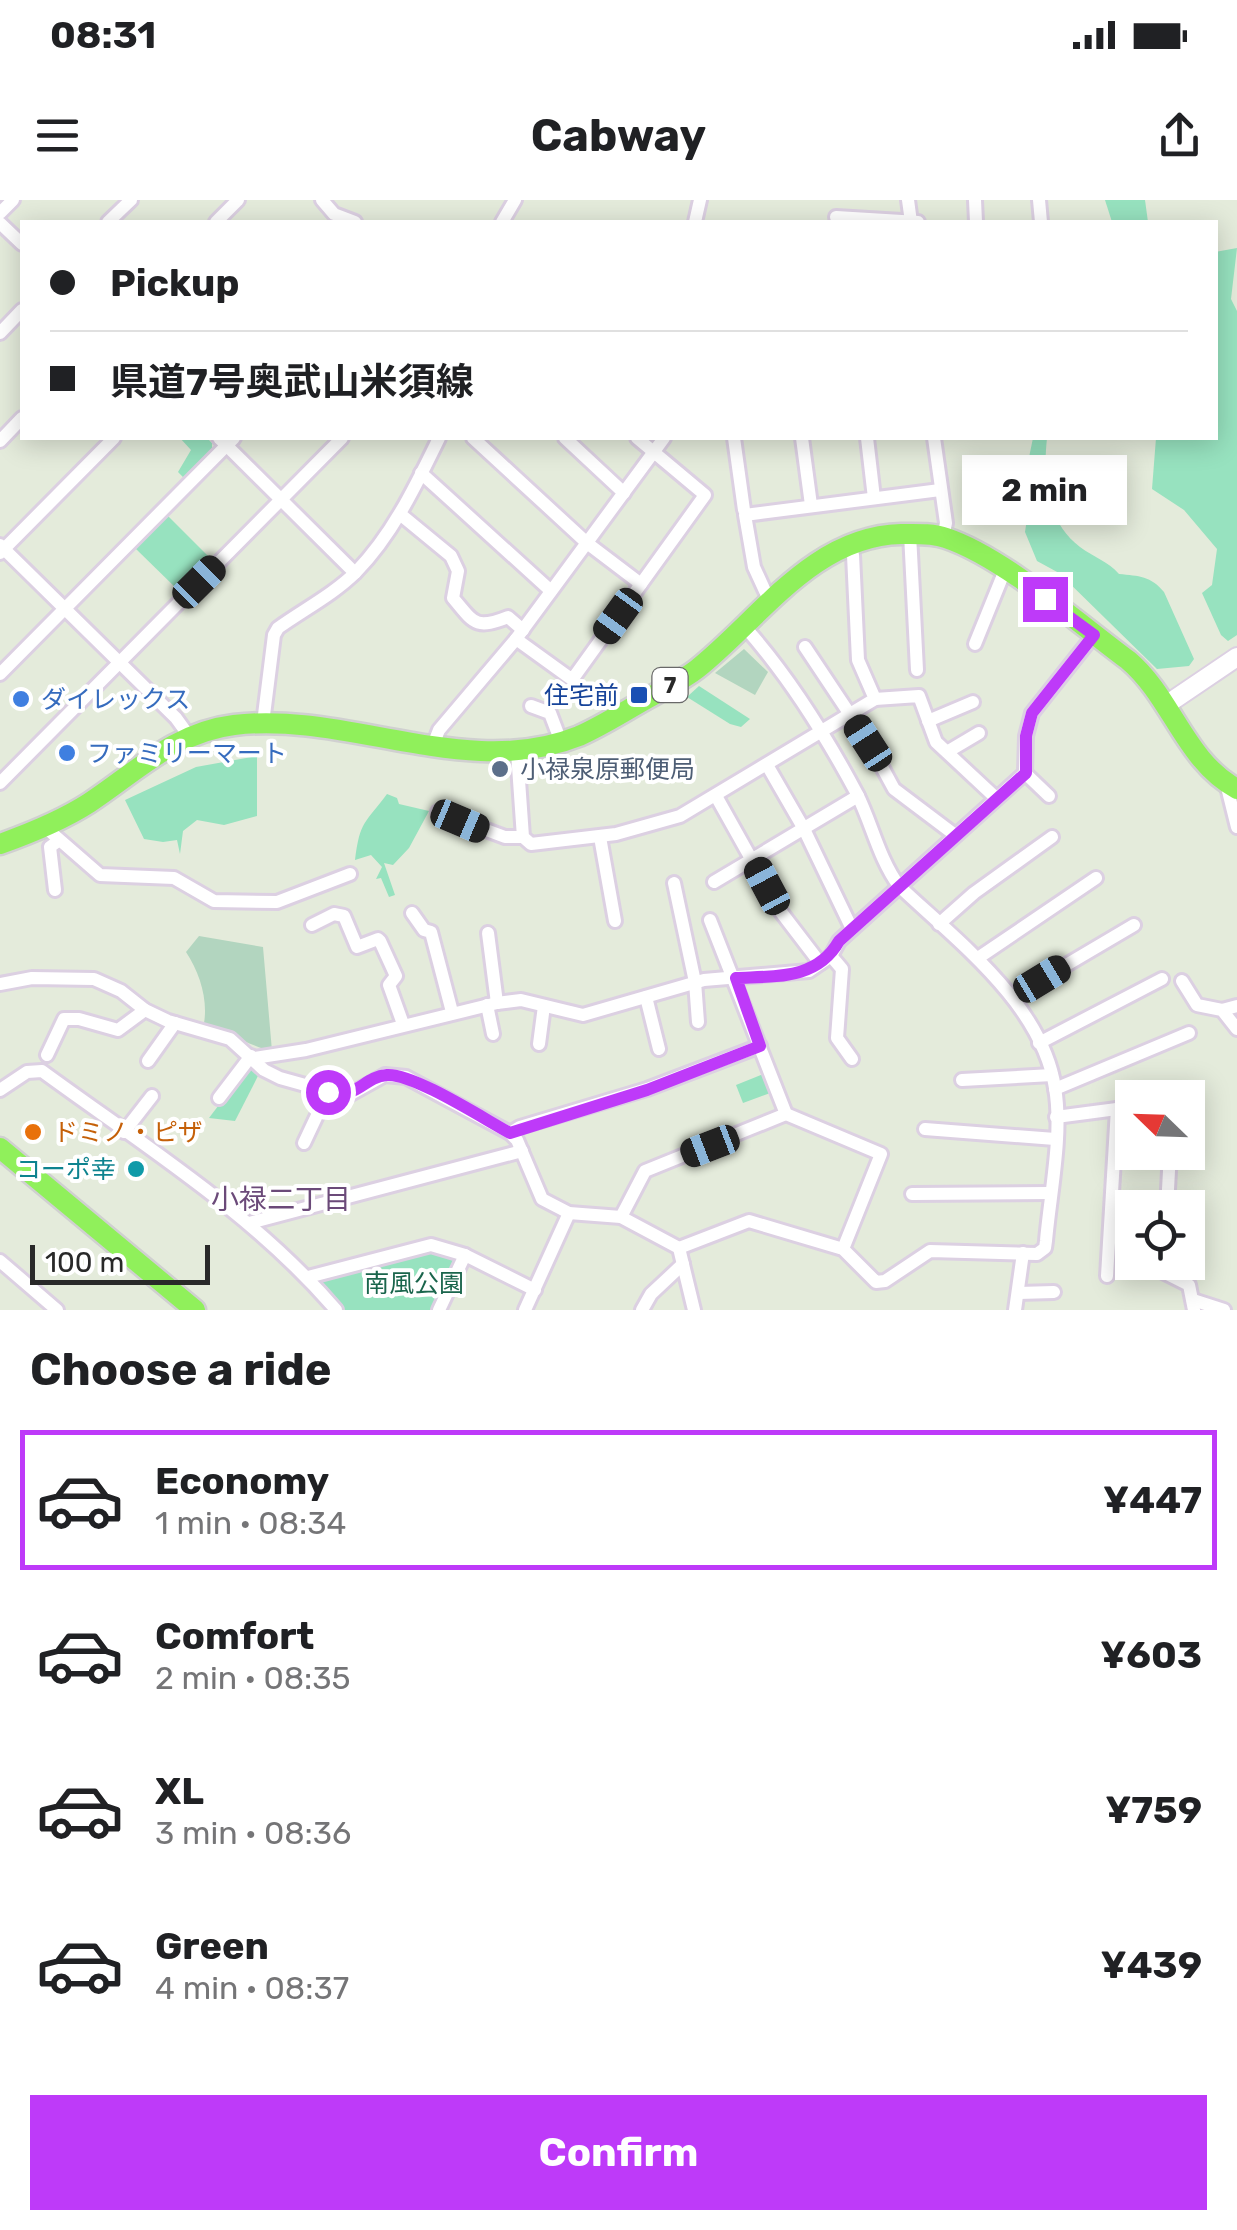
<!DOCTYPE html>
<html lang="en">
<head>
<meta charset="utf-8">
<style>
	:root { --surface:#fff; --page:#f2f2f2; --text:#202124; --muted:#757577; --line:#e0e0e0; --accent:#be3af9 }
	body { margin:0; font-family:Rubik,"Noto Sans JP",sans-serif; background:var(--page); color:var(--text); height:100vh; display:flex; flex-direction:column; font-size:38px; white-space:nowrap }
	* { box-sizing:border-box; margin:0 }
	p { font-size:32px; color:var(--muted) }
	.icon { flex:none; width:55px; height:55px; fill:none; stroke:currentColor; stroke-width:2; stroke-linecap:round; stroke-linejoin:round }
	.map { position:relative; height:1110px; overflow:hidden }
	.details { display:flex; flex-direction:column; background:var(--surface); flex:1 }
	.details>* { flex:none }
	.hud { position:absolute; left:20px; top:20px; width:1198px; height:220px; border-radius:0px; box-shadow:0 5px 25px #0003; display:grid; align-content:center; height:220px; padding:0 30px; background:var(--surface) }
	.needle { width:65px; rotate:293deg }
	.buttons { position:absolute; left:1115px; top:880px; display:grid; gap:20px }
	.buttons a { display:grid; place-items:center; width:90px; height:90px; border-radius:0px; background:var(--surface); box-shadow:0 5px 25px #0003; font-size:50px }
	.scale { position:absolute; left:30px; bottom:25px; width:180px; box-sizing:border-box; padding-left:10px; border:5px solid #292929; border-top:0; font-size:28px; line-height:35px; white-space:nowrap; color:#292929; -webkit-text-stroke:8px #fff; paint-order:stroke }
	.end { position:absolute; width:45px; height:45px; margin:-22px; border:12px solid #be3af9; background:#fff; box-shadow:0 0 0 5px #fff }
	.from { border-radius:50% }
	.bubble { position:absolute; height:70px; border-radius:0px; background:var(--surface); box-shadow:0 5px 25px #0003; font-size:32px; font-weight:700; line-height:70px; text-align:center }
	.car { position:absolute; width:30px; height:60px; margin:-30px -15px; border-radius:12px; box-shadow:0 0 8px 2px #0007; background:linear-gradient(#222 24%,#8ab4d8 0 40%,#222 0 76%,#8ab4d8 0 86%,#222 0) }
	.hud b { display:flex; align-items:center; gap:35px; height:95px; font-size:38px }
	.hud b+b { border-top:2px solid var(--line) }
	.hud i { width:25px; height:25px; background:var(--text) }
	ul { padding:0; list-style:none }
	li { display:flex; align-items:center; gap:30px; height:140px; margin:0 20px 15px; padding:0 10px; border:5px solid transparent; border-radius:0px }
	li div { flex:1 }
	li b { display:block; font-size:38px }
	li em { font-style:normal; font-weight:700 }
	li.active { border-color:var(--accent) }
	li>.icon { width:90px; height:90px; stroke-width:1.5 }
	h2 { padding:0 30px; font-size:45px; line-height:120px }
	.cta { display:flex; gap:20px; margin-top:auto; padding:20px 30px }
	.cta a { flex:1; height:115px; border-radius:0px; background:var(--accent); color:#fff; font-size:40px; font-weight:700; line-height:115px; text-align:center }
	.status { display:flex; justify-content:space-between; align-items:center; height:70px; padding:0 50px; background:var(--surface); direction:ltr }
	.status svg { height:28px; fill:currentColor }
	header { display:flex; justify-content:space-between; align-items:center; height:130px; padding:0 30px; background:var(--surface); font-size:45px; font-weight:700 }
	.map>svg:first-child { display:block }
</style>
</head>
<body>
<div class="status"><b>08:31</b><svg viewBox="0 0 49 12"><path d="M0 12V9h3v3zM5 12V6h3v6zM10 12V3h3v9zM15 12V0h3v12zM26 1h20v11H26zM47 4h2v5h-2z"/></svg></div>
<header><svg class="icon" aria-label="menu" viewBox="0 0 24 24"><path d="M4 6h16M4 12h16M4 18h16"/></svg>Cabway<svg class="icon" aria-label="share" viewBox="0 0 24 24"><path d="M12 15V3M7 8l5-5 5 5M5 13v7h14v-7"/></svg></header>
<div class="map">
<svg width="1237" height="1110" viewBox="0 0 1237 1110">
	<rect width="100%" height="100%" fill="#e4ebdb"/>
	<!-- green -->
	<g fill="#97e2bf">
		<polygon points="1105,0 1145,0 1148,22 1112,22"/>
		<polygon points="1237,48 1231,99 1237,111 1237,435 1228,441 1221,435 1202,393 1212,385 1217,349 1184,310 1152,289 1156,238 1215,238 1215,52"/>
		<polygon points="180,238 207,238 212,243 212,250 184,278 178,272 191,250"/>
		<path d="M1033 238H1047C1043 277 1045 320 1080 347 1093 357 1108 361 1119 374 1139 376 1151 376 1164 392L1194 459 1189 466 1157 469 1059 373 1037 361 1025 332 1030 299 1026 272Z"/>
		<polygon points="167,315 212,360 179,391 135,348"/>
		<polygon points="699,486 750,519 741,527 730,524 687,497"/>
		<polygon points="257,556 257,616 224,625 197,620 183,631 180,654 177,640 163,642 144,639 125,600 196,567"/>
		<path d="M387 594 397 598 399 604 429 611 409 648 393 665 384 663 395 695 389 697 381 678 376 679 382 667 371 655 355 660C360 620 365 624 387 594Z"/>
		<polygon points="249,865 259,874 235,921 209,918"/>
		<polygon points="766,873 773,892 743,903 736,885"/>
		<polygon points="438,1050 453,1057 455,1061 432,1110 343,1110 321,1084 323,1079"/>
	</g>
	<!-- cemetery -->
	<g fill="#b2d5bf">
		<polygon points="744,449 768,472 755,495 715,473"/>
		<path d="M199 736 263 747 272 851C254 848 224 830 204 823 208 800 200 773 186 752Z"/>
	</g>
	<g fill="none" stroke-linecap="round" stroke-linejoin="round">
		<defs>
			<g id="minor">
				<polyline points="322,0 334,14 355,22"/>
				<polyline points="908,0 911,22"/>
				<polyline points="975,0 976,22"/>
				<polyline points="1039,0 1041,22"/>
				<polyline points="0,13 13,0"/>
				<polyline points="836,17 918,22"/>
				<polyline points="108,22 131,0"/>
				<polyline points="216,22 238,0"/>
				<polyline points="502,22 515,0"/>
				<polyline points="695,22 700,0"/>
				<polyline points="0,23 22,44"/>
				<polyline points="0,133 22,110"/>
				<polyline points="219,238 355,373"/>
				<polyline points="473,238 587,343 641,384"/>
				<polyline points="565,238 624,293"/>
				<polyline points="734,238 744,310"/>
				<polyline points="802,238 811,305"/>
				<polyline points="867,238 874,298"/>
				<polyline points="934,238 946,323 943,337"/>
				<polyline points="0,241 22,218"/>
				<polyline points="421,273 551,391"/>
				<path d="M400 314 451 356 458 371 453 398C474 423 475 430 508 417L523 430"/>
				<polyline points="910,334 917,470"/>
				<polyline points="0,345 176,518 189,536"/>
				<polyline points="0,353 114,238"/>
				<polyline points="770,402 754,367 745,315 940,290"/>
				<polyline points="516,439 570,478 574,477 705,295 637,238"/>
				<polyline points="975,444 1005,370"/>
				<polyline points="805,447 869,543 894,589 955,635"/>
				<polyline points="0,474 234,238"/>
				<polyline points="875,499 919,496 936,542 996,598"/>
				<polyline points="531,506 550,513 561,542"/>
				<polyline points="928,521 973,502"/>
				<path d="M263 523 274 435 278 428C303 410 334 394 356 372 393 334 416 285 439 238"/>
				<polyline points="433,545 439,530 516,439 664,238"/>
				<polyline points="517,552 523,637 531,644 616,634 680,616 875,499 858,460 853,355 850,344"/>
				<polyline points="947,552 979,533"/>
				<polyline points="767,565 804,629 852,729"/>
				<polyline points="1025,573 1049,596"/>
				<polyline points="0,583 342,238"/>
				<polyline points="1226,583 1237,627"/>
				<polyline points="716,596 781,712 820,763"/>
				<polyline points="438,612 505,637 523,637"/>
				<polyline points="46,628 100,675 174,678 214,701 277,702 350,674"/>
				<polyline points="600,637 615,721"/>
				<polyline points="714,682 858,596"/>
				<polyline points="674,683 695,782 698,822"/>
				<polyline points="55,690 50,647 58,641"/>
				<polyline points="412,713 424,730 431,732 452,812"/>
				<polyline points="710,720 786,914 881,954 843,1049"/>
				<polyline points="939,724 974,693 1052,637"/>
				<polyline points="312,725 334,714 344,716 357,747 378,739 380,741 396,776 389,785 403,824"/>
				<polyline points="488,733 497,803"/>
				<polyline points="831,756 842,769 837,838 852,859"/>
				<polyline points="978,758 1096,678"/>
				<polyline points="1182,781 1197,805 1222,810 1237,829"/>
				<polyline points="0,784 32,778 94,779 121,791 145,810 168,821 230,839 264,870 280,878 341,895 349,895 385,875 406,877 510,933 517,940 542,999 569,1013 621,1017 679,1048 694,1110"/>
				<polyline points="646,797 659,849"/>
				<polyline points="1012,797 1134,725"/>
				<polyline points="487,805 493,834"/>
				<polyline points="1222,810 1237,806"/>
				<polyline points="1039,843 1162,779"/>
				<polyline points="539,844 544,806"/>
				<polyline points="47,855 64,819 79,819 118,830 145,810"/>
				<polyline points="254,858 306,850 497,803 521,800 583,815 704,780 809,771 831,756 839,741 1025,573 1026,536 1032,513 1094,435"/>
				<polyline points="148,861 175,823"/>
				<polyline points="962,880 1052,875"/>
				<polyline points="1055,889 1189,833"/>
				<path d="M0 890 27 872 42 871C143 945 254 1014 336 1110"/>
				<polyline points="219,898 251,856"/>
				<polyline points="1056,917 1132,907"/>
				<polyline points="925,929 1055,939"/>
				<polyline points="124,932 152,896"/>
				<polyline points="510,933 520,927 647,889 760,846"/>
				<polyline points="304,943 328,892"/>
				<polyline points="912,994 1050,993"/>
				<polyline points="1167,1008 1170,952"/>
				<polyline points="621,1017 645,971 786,914"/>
				<polyline points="249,1023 522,951"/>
				<path d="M679 1048 749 1021 843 1049 876 1082 885 1081 930 1051 1037 1054 1045 1048 1046 1041C1050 994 1063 934 1055 888 1042 804 957 741 899 686 879 659 872 624 857 594 826 536 788 475 744 426"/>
				<polyline points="0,1061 57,1110"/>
				<polyline points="1163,1062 1163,1072 1189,1085 1194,1110"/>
				<polyline points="1107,1076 1117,909"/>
				<polyline points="308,1077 431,1045 465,1055"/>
				<polyline points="1018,1093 1054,1092"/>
				<polyline points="1193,1100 1224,1110"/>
				<polyline points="439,1110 465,1055 535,1090"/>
				<polyline points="525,1110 569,1013"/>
				<polyline points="642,1110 651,1094 683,1064"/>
				<polyline points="1015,1110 1023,1053"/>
			</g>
			<polyline id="tertiary" points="1166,505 1237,457"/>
			<g id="primary">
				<path d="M0 644C31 633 61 621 89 603 136 572 175 532 234 525 348 511 468 581 579 536 604 525 628 509 652 496 667 487 683 480 697 469 760 419 813 336 901 334 915 334 932 333 946 338 1003 357 1078 423 1128 460 1172 497 1185 561 1237 589"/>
				<polyline points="0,948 195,1110"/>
			</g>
		</defs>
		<!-- minor casing -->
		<use href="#minor" stroke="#dcd0e2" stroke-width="18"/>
		<!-- tertiary casing -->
		<use href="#tertiary" stroke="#dcd0e2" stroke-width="22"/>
		<!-- primary casing -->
		<use href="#primary" stroke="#d0d0d0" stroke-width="25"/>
		<!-- minor -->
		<use href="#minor" stroke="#fff" stroke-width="12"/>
		<!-- tertiary -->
		<use href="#tertiary" stroke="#fff" stroke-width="18"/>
		<!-- primary -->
		<use href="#primary" stroke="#90f05b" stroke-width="20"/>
	</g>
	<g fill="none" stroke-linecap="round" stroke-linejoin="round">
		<!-- route -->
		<path stroke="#be3af9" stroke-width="12" d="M328 892C360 899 362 877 387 875 413 873 484 919 510 933L647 890 760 846 736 778C775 776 817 780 839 741L1026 573V536L1032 513 1094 435 1045 399"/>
	</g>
	<!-- markers -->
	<rect fill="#1a4fb4" stroke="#fff" stroke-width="4" x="629" y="485" width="20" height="20" rx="5"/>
	<g fill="#3f7fe0" stroke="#fff" stroke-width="4">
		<circle cx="21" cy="499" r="10"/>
		<circle cx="67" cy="553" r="10"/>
	</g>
	<circle fill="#5c6f8a" stroke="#fff" stroke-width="4" cx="500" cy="569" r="10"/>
	<circle fill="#e8710a" stroke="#fff" stroke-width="4" cx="33" cy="932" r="10"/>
	<circle fill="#0f9aa8" stroke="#fff" stroke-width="4" cx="136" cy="969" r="10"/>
	<g text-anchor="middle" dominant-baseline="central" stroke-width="8" stroke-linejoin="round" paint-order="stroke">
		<!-- shield labels -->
		<rect fill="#fff" stroke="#696969" stroke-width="2.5" x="652.5" y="468" width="35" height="34" rx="8"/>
		<g font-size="22" font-weight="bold" fill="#292929">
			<text x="670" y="485">7</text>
		</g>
		<!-- transit labels -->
		<g font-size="25" fill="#164399" stroke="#fff" text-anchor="end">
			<text x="619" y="495">住宅前</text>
		</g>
		<!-- shop labels -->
		<g font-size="25" fill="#366cbe" stroke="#fff" text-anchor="start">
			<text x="41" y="499">ダイレックス</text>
			<text x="87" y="553">ファミリーマート</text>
		</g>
		<!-- service labels -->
		<g font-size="25" fill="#4e5e75" stroke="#fff" text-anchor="start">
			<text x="520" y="569">小禄泉原郵便局</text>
		</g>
		<!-- food labels -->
		<g font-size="25" fill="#c56008" stroke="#fff" text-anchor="start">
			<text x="53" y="932">ドミノ・ピザ</text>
		</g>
		<!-- culture labels -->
		<g font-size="25" fill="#0d838f" stroke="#fff" text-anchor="end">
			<text x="116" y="969">コーポ幸</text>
		</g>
		<!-- park labels -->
		<g font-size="25" fill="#1a654c" stroke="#fff">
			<text x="414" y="1083">南風公園</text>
		</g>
		<!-- neighbourhood labels -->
		<g font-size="28" fill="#6b4a79" stroke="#fff">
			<text x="281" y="999">小禄二丁目</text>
		</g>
	</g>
</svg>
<div class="buttons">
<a><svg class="needle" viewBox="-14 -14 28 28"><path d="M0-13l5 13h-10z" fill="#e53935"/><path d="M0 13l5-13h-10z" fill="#757577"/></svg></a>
<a><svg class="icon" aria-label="locate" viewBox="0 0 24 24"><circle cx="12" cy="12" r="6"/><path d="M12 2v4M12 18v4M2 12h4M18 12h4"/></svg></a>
</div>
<div class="scale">100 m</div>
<i class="end from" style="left:328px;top:892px"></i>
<i class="end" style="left:1045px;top:399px"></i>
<div class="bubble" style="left:962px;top:255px;width:165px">2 min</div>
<i class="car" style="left:199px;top:382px;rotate:45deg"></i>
<i class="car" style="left:618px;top:416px;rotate:216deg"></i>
<i class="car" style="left:868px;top:543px;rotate:327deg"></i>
<i class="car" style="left:460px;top:621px;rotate:113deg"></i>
<i class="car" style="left:767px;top:686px;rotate:332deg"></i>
<i class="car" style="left:1042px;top:779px;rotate:59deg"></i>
<i class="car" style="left:710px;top:946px;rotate:249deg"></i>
<div class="hud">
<b><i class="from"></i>Pickup</b>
<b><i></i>県道7号奥武山米須線</b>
</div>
</div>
<section class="details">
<h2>Choose a ride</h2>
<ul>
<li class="active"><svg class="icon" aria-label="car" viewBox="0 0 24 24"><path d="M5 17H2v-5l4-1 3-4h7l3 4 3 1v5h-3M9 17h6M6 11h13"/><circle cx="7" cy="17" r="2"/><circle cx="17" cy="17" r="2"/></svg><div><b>Economy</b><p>1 min · 08:34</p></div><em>¥447</em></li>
<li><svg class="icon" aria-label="car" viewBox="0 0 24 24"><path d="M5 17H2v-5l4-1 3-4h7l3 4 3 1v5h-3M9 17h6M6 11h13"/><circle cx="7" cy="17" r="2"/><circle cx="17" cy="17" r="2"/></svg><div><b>Comfort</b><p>2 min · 08:35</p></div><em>¥603</em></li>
<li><svg class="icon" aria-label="car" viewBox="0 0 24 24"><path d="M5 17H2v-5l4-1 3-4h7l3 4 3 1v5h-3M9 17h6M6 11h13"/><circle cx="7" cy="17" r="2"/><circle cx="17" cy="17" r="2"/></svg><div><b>XL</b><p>3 min · 08:36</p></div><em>¥759</em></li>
<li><svg class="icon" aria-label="car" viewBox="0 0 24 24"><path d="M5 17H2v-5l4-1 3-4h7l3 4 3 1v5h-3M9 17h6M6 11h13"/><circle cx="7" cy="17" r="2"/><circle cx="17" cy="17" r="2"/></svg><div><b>Green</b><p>4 min · 08:37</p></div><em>¥439</em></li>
</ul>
<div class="cta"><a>Confirm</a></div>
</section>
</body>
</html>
